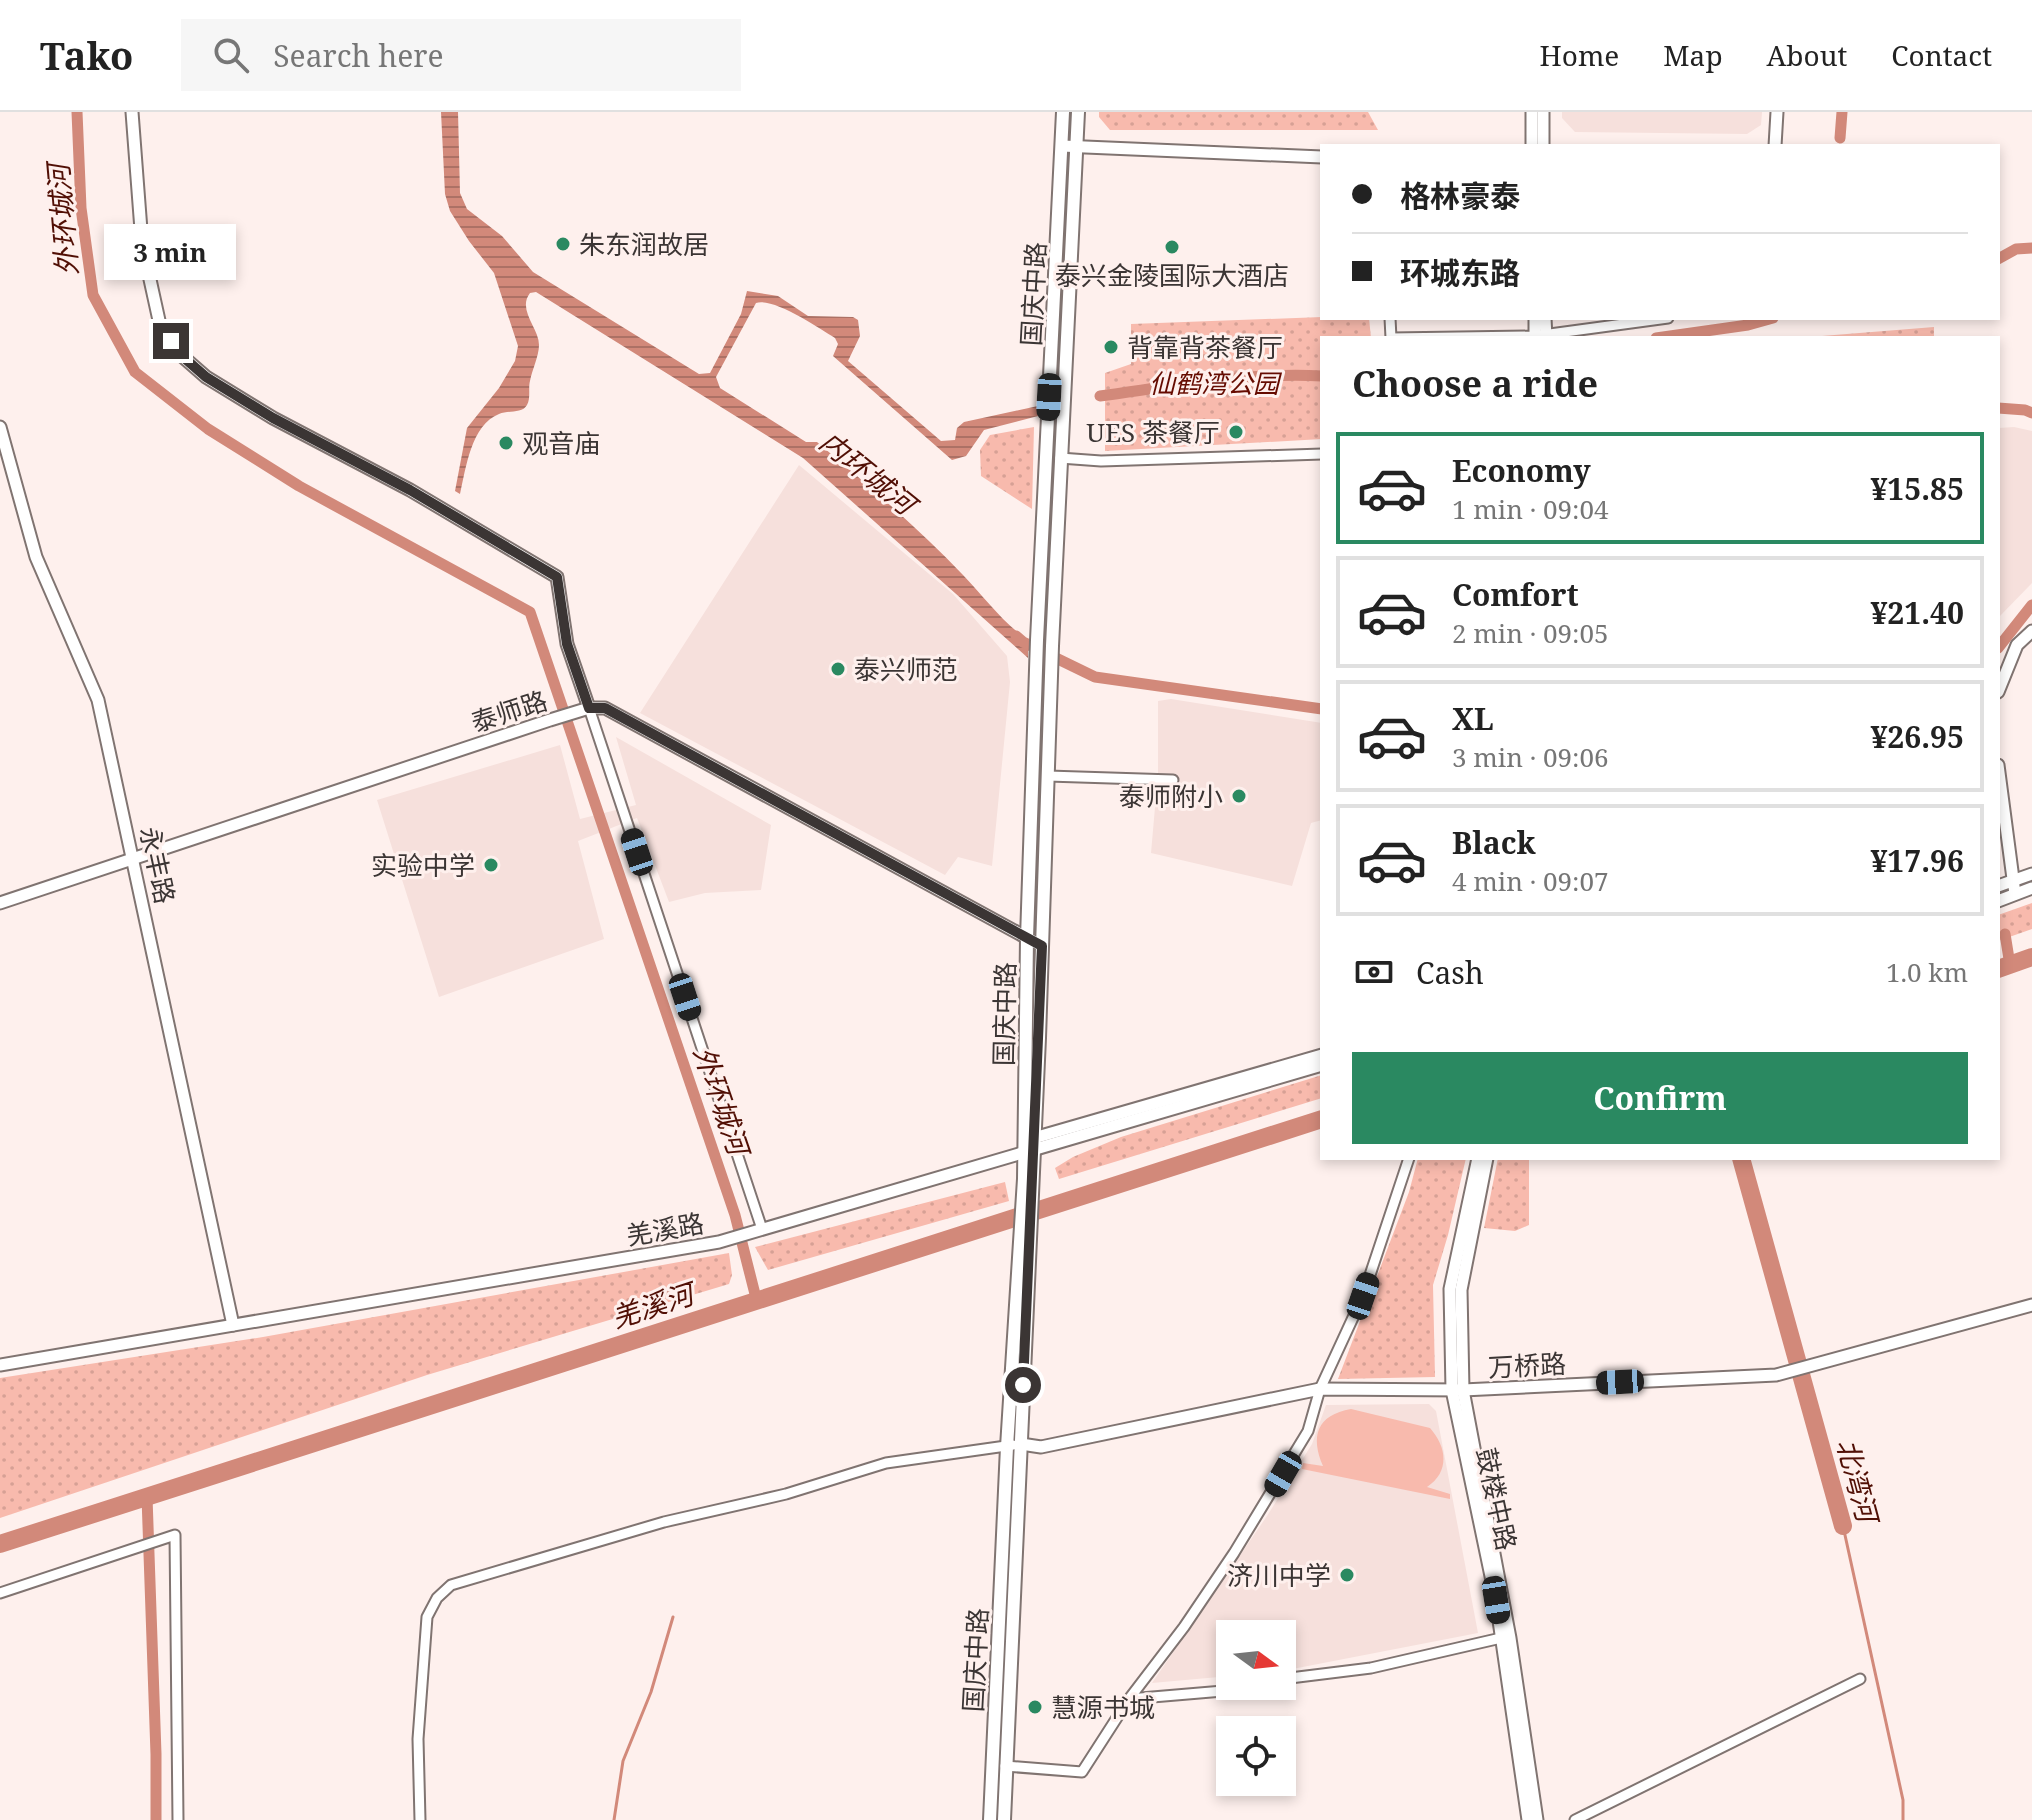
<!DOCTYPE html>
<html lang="en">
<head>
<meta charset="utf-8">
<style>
	:root { --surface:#fff; --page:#f6f6f6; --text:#222; --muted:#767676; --line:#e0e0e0; --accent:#2a8961 }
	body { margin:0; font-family:"Noto Serif","Noto Sans SC",serif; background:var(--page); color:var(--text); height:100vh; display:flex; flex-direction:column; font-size:30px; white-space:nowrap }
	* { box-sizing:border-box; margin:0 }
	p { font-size:26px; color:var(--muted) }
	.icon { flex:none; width:44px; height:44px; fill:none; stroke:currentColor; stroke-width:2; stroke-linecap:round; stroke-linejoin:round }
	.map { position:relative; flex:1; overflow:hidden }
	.side { position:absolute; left:1320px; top:224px; width:680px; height:824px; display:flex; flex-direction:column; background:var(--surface); border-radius:0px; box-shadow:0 4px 12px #0003 }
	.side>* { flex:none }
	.guide { position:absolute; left:1320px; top:32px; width:680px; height:176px; border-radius:0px; box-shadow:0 4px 12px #0003; display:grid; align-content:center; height:176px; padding:0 32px; background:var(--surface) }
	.needle { width:52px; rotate:105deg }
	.buttons { position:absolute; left:1216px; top:1508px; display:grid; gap:16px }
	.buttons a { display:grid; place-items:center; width:80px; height:80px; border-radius:0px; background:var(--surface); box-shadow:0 4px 12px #0003; font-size:40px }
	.end { position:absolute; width:36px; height:36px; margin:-18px; border:10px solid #3b3534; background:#fff; box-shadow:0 0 0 4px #fff }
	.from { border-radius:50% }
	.bubble { position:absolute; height:56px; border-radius:0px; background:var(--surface); box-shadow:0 4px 12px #0003; font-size:26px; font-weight:700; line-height:56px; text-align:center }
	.car { position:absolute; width:24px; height:48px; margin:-24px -12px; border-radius:10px; box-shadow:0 0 6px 2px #0007; background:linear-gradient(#222 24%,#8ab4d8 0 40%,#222 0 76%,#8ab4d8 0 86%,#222 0) }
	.guide b { display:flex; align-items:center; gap:28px; height:76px; font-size:30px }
	.guide b+b { border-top:2px solid var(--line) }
	.guide i { width:20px; height:20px; background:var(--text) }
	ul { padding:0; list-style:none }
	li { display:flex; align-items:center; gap:24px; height:112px; margin:0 16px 12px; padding:0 16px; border:4px solid var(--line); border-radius:0px }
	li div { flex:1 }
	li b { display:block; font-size:30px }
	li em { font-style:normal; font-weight:700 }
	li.current { border-color:var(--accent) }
	li>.icon { width:72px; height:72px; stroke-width:1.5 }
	h2 { padding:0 32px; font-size:36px; line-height:96px }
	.pay { display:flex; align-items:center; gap:20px; height:88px; padding:0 32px; font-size:30px }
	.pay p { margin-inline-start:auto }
	.cta { display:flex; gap:16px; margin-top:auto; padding:16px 32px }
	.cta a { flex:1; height:92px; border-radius:0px; background:var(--accent); color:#fff; font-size:32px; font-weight:700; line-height:92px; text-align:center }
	header { display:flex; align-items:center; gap:48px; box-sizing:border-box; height:112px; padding:0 40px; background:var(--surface); border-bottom:2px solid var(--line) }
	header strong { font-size:38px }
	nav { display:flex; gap:44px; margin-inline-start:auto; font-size:28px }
	.search { width:560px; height:72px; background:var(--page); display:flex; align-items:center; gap:20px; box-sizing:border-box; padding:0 28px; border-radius:0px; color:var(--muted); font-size:30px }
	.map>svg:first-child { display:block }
</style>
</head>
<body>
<header>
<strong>Tako</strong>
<div class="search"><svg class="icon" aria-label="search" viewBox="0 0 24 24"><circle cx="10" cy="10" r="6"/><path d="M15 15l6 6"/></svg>Search here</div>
<nav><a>Home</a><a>Map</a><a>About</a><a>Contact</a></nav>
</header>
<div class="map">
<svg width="2032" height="1708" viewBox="0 0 2032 1708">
	<defs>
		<pattern id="park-dots" width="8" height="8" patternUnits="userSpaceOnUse" patternTransform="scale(2)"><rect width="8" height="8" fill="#f8baad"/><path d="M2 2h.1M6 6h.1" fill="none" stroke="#d6a095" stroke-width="1.8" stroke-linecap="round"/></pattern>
		<pattern id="water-rules" width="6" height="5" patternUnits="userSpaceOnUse" patternTransform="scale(2)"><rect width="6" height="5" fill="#d2897a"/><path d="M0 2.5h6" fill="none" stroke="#ac7165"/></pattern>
	</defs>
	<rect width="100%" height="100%" fill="#fef0ed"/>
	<!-- built -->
	<g fill="#f6e0dc">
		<polygon points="1562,0 1762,0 1761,13 1747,22 1575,20 1562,6"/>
		<polygon points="2014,315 2032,319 2032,471 1998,506 1998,316"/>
		<polygon points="799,353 953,482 1007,544 1010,570 992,754 958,745 945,763 640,601"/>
		<polygon points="1171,587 1322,611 1322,708 1311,711 1292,774 1151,741 1158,661 1158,589"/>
		<polygon points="616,625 771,713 761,778 705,781 669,790 637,706 578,729 604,827 439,885 377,688 560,633 580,707 636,693"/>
		<polygon points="1429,1292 1436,1299 1478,1521 1282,1559 1282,1522 1230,1522 1230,1564 1152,1571 1267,1404 1312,1332 1326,1293"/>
	</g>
	<!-- grass -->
	<path fill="#f8baad" d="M1351 1297 1430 1316C1447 1335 1450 1360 1427 1375L1450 1382V1387L1302 1357 1303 1351 1323 1354C1310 1324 1317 1303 1351 1297Z"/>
	<!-- park -->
	<g fill="url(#park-dots)">
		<polygon points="1099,0 1368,0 1378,18 1110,18 1099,5"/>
		<polygon points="1322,205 1369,206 1371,226 1322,226 1322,327 1105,339 1105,261 1131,252 1131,212"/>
		<polygon points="1934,215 1934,226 1797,226"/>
		<polygon points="1034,315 1032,397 981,364 980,338 990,323"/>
		<polygon points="2032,791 2032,817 1998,829 1998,803"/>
		<polygon points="1322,963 1322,986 1059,1067 1055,1056 1073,1045 1121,1025"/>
		<polygon points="1418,1046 1466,1046 1448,1123 1433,1173 1435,1265 1338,1267 1409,1080"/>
		<polygon points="1498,1046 1529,1046 1529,1113 1515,1119 1484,1116"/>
		<polygon points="1005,1070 1009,1089 768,1158 755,1135"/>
		<polygon points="729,1141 732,1163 729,1172 427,1263 0,1406 0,1266 263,1225"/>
	</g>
	<!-- water -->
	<path fill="url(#water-rules)" d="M441 0H458L460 81 467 97 502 124 533 160 699 262 710 261 741 202 747 179 778 184 808 204 853 205 858 208 860 224 848 249 941 329 955 328 957 316 964 310 1038 294V304L984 318 966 344 952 348 833 244 838 232 835 226C819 216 773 185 756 191L716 265 720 276 806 330H817C867 372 918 416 963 463 985 486 1002 510 1028 528V546L803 346 536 180 530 181C517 198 539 216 539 233 539 244 532 258 530 269 528 276 531 286 527 293 522 302 508 298 499 302 471 313 466 356 460 382L455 379 467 316 499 276 515 249 518 234 494 161 469 129 450 99 445 82Z"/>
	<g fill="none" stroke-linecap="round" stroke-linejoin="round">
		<!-- stream -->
		<g stroke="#d2897a" stroke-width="3">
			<polyline points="1843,1414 1903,1688 1903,1708"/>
			<polyline points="614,1708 623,1649 651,1580 673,1505"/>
		</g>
		<!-- canal -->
		<g stroke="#d2897a" stroke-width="11">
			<polyline points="77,0 81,96 93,183 135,260 208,317 299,374 530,500 735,1103 757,1190"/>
			<polyline points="1840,26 1842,0"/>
			<polyline points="1998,147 2016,137 2032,136"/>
			<polyline points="1656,226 1748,213 1773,206"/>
			<path d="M1100 284C1174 274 1247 260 1322 264"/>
			<polyline points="1998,296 2025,298 2032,301"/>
			<polyline points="1016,524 1023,530 1095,565 1322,597"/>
			<polyline points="1998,536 2032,493"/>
			<polyline points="2005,822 2010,853"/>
			<polyline points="147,1385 156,1642 156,1708"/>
		</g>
		<!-- river -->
		<g stroke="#d2897a" stroke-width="18">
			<polyline points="1998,857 2032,845"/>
			<polyline points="1741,1046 1843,1414"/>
			<polyline points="0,1432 1322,1007"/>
		</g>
		<defs>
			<g id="minor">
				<polyline points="1390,206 1391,226 1535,224 1668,206"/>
				<polyline points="1060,346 1101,349 1322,342"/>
				<polyline points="589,596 762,1117"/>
				<polyline points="1048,664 1173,668"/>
				<polyline points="0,1481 175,1423 178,1708"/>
				<polyline points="1282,1567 1371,1556 1501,1526"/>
				<polyline points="1129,1587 1223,1579 1248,1574"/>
				<polyline points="1005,1654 1082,1660 1129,1587 1184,1515 1234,1441 1308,1319 1320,1277 1363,1184 1409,1046"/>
				<polyline points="420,1708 418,1627 427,1505 437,1486 451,1473 664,1410 786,1382 886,1351 1013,1333"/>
				<polyline points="1575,1708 1860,1567"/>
			</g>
			<g id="tertiary">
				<polyline points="132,0 142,131 160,213 182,244 206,265 273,306 410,378 557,465 567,532 589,596"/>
				<polyline points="1062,34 1322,45"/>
				<polyline points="1532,34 1532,0"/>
				<polyline points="1543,34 1543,0"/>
				<polyline points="1775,34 1777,0"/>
				<polyline points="1535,206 1535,226"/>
				<polyline points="1545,206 1546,226"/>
				<polyline points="0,315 36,445 98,588 233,1213"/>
				<polyline points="1998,580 2017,533 2032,519"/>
				<polyline points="1998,653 2015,782"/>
				<polyline points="1998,774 2032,762"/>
				<polyline points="1998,789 2032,776"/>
				<polyline points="0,791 550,608 589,596 605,596 1042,834"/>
				<polyline points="1027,1028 1322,943"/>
				<polyline points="1478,1046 1450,1177 1452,1278 1496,1488 1528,1708"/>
				<polyline points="1487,1046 1461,1178 1463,1278 1510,1526 1537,1708"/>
				<polyline points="0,1253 719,1130 1322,953"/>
				<polyline points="1021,1332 1041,1335 1320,1277 1463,1278 1776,1263 2032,1193"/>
			</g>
			<g id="secondary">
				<polyline points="990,1708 1007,1335 1024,1067 1027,826 1037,528 1063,0"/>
				<polyline points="1004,1708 1039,926 1052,534 1078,0"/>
			</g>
		</defs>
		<!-- minor casing -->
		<use href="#minor" stroke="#807471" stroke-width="13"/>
		<!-- tertiary casing -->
		<use href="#tertiary" stroke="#807471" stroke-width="15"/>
		<!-- secondary casing -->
		<use href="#secondary" stroke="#807471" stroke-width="16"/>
		<!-- minor -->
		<use href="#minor" stroke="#fff" stroke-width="9"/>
		<!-- tertiary -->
		<use href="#tertiary" stroke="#fff" stroke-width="11"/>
		<!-- secondary -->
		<use href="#secondary" stroke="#fff" stroke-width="12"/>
	</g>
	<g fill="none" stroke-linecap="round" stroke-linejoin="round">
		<!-- route -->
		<polyline stroke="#3b3534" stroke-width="10" points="171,229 182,244 206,265 273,306 410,378 557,465 567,532 589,596 605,596 1042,834 1023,1273"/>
	</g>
	<!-- markers -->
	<g fill="#2a8961" stroke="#fef0ed" stroke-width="3">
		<circle cx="563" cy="132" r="8"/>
		<circle cx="1172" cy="135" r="8"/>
		<circle cx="1111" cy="235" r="8"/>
		<circle cx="1236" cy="320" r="8"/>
		<circle cx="506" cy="331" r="8"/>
		<circle cx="838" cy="557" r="8"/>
		<circle cx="1239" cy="684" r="8"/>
		<circle cx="491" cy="753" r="8"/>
		<circle cx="1347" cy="1463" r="8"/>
		<circle cx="1035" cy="1595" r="8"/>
	</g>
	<g text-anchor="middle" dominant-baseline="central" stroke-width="6" stroke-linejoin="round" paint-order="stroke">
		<!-- poi labels -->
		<g font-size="26" fill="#3b3534" stroke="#fef0ed" text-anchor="start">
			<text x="579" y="132">朱东润故居</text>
			<text x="1172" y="163" text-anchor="middle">泰兴金陵国际大酒店</text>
			<text x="1127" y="235">背靠背茶餐厅</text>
			<text x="1220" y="320" text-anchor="end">UES 茶餐厅</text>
			<text x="522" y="331">观音庙</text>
			<text x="854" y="557">泰兴师范</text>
			<text x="1223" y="684" text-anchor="end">泰师附小</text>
			<text x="475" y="753" text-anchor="end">实验中学</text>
			<text x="1331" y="1463" text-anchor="end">济川中学</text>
			<text x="1051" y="1595">慧源书城</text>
		</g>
		<!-- street labels -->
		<g font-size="26" fill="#3b3534" stroke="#fef0ed">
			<text transform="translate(1033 182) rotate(-87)">国庆中路</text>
			<text transform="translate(509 599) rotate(-18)">泰师路</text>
			<text transform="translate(158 753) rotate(78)">永丰路</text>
			<text transform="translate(1004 902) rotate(-89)">国庆中路</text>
			<text transform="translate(665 1117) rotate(-10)">羌溪路</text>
			<text transform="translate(1527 1253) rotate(-3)">万桥路</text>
			<text transform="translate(1497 1387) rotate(78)">鼓楼中路</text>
			<text transform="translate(975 1548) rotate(-87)">国庆中路</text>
		</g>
		<!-- park labels -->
		<g font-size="26" font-style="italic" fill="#650b00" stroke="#fef0ed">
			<text x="1214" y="271">仙鹤湾公园</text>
		</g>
		<!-- water labels -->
		<g font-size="28" font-style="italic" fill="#510f05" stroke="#fef0ed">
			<text transform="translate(62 108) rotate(-95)">外环城河</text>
			<text transform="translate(868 360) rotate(39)">内环城河</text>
			<text transform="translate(722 988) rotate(71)">外环城河</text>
			<text transform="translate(652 1193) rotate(-18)">羌溪河</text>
			<text transform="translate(1858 1368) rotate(75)">北湾河</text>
		</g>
	</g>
</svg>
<div class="buttons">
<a><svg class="needle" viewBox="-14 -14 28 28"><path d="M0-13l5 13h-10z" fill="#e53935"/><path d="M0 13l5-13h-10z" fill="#767676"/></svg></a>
<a><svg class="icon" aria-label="locate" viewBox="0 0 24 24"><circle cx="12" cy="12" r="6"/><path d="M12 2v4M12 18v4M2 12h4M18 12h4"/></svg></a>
</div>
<i class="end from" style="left:1023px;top:1273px"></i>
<i class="end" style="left:171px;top:229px"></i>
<div class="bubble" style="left:104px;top:112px;width:132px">3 min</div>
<i class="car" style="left:1049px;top:285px;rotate:183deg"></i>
<i class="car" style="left:637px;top:740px;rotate:342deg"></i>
<i class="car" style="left:685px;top:885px;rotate:162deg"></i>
<i class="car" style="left:1363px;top:1184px;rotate:19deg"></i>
<i class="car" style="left:1620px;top:1270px;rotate:267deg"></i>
<i class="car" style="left:1283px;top:1362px;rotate:210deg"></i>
<i class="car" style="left:1496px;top:1488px;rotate:171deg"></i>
<div class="guide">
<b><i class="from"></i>格林豪泰</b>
<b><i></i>环城东路</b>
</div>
<section class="side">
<h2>Choose a ride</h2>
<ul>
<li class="current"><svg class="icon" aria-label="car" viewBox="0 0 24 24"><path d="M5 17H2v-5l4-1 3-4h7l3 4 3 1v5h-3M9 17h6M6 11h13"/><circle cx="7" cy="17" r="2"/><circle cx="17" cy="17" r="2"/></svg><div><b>Economy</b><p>1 min · 09:04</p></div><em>¥15.85</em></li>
<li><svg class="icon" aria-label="car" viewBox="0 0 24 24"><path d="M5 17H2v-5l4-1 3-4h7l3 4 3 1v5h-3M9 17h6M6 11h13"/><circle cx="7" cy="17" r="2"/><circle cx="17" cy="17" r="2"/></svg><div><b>Comfort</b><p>2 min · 09:05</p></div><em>¥21.40</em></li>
<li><svg class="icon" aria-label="car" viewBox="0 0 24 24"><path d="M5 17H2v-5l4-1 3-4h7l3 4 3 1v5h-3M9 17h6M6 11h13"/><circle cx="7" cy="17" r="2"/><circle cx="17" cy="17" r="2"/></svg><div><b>XL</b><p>3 min · 09:06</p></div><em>¥26.95</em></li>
<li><svg class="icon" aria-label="car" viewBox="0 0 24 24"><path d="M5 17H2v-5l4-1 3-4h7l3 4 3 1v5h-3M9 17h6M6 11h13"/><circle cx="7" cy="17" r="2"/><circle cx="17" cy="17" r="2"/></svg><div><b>Black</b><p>4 min · 09:07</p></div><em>¥17.96</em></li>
</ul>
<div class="pay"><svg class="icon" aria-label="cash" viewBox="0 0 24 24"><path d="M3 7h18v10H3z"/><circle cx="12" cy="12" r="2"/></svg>Cash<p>1.0 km</p></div>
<div class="cta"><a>Confirm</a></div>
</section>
</div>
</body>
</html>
